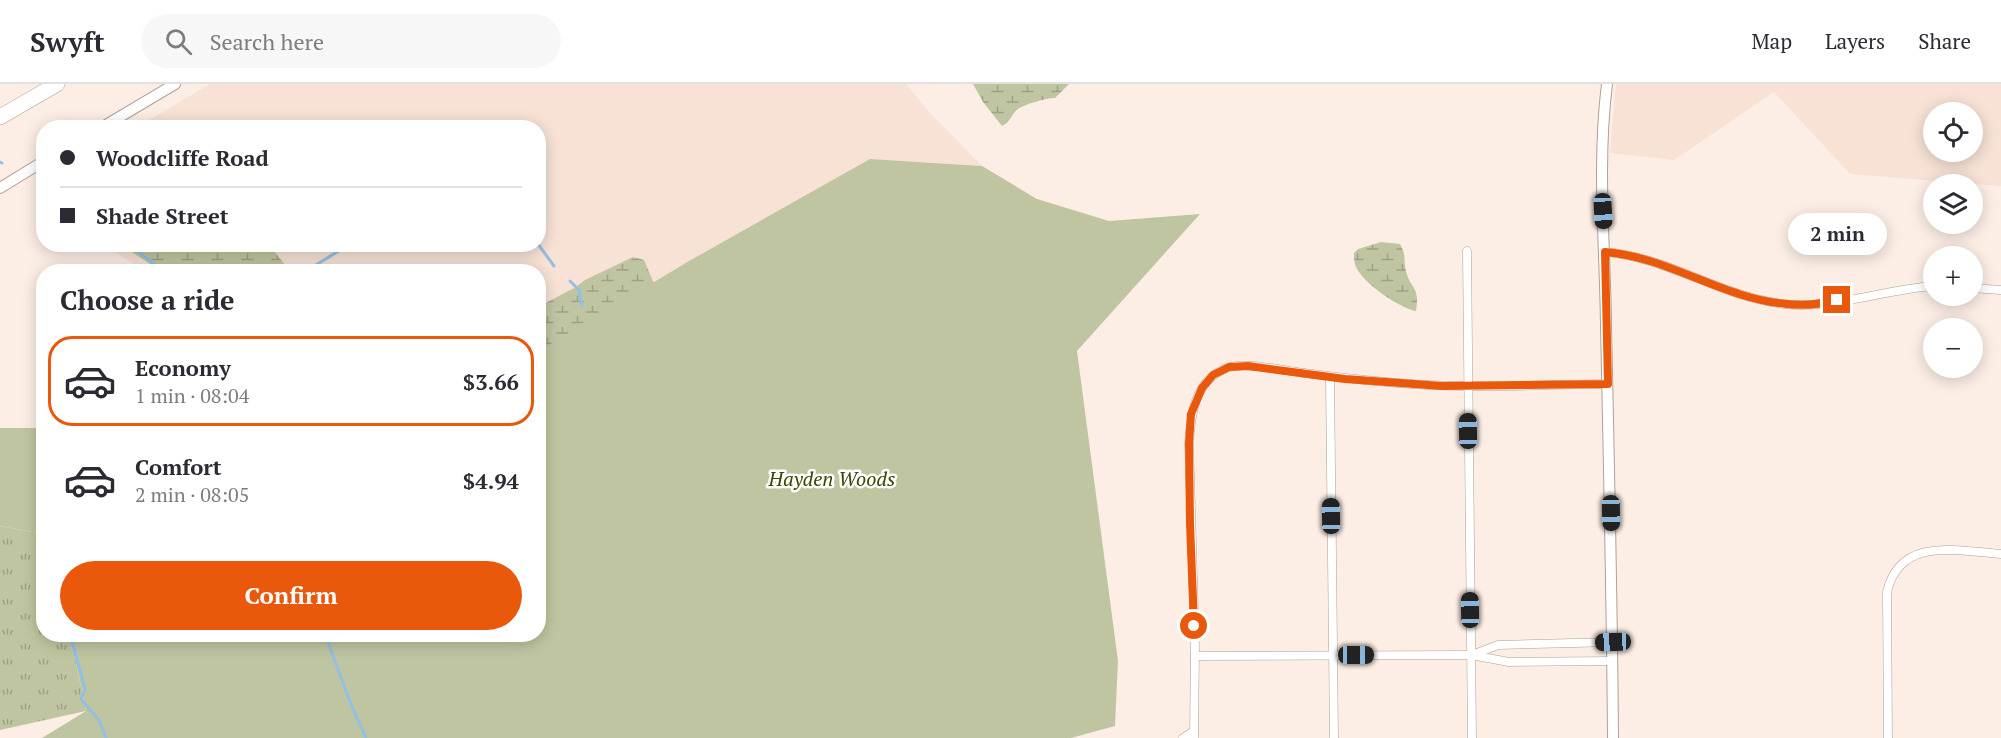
<!DOCTYPE html>
<html lang="en">
<head>
<meta charset="utf-8">
<style>
	:root { --surface:#fff; --page:#f7f7f7; --text:#2b2b33; --muted:#7c7c81; --line:#e1e1e2; --accent:#ea580c }
	body { margin:0; font-family:"PT Serif",serif; background:var(--page); color:var(--text); height:100vh; display:flex; flex-direction:column; font-size:22px; white-space:nowrap }
	* { box-sizing:border-box; margin:0 }
	p { font-size:20px; color:var(--muted) }
	.icon { flex:none; width:33px; height:33px; fill:none; stroke:currentColor; stroke-width:2; stroke-linecap:round; stroke-linejoin:round }
	.map { position:relative; flex:1; overflow:hidden }
	.details { position:absolute; left:36px; top:180px; width:510px; height:378px; display:flex; flex-direction:column; background:var(--surface); border-radius:24px; box-shadow:0 3px 15px #0003 }
	.details>* { flex:none }
	.top-card { position:absolute; left:36px; top:36px; width:510px; height:132px; border-radius:24px; box-shadow:0 3px 15px #0003; display:grid; align-content:center; height:132px; padding:0 24px; background:var(--surface) }
	.fabs { position:absolute; left:1923px; top:18px; display:grid; gap:12px }
	.fabs a { display:grid; place-items:center; width:60px; height:60px; border-radius:50%; background:var(--surface); box-shadow:0 3px 15px #0003; font-size:30px }
	.end { position:absolute; width:27px; height:27px; margin:-14px; border:8px solid #ea580c; background:#fff; box-shadow:0 0 0 3px #fff }
	.from { border-radius:50% }
	.bubble { position:absolute; height:42px; border-radius:21px; background:var(--surface); box-shadow:0 3px 15px #0003; font-size:20px; font-weight:700; line-height:42px; text-align:center }
	.car { position:absolute; width:18px; height:36px; margin:-18px -9px; border-radius:8px; box-shadow:0 0 4px 2px #0007; background:linear-gradient(#222 24%,#8ab4d8 0 40%,#222 0 76%,#8ab4d8 0 86%,#222 0) }
	.top-card b { display:flex; align-items:center; gap:21px; height:57px; font-size:22px }
	.top-card b+b { border-top:2px solid var(--line) }
	.top-card i { width:15px; height:15px; background:var(--text) }
	ul { padding:0; list-style:none }
	li { display:flex; align-items:center; gap:18px; height:90px; margin:0 12px 9px; padding:0 12px; border:3px solid transparent; border-radius:24px }
	li div { flex:1 }
	li b { display:block; font-size:22px }
	li em { font-style:normal; font-weight:700 }
	li.on { border-color:var(--accent) }
	li>.icon { width:54px; height:54px; stroke-width:1.5 }
	h2 { padding:0 24px; font-size:27px; line-height:72px }
	.action { display:flex; gap:12px; margin-top:auto; padding:12px 24px }
	.action a { flex:1; height:69px; border-radius:36px; background:var(--accent); color:#fff; font-size:24px; font-weight:700; line-height:69px; text-align:center }
	header { display:flex; align-items:center; gap:36px; box-sizing:border-box; height:84px; padding:0 30px; background:var(--surface); border-bottom:2px solid var(--line) }
	header strong { font-size:28px }
	nav { display:flex; gap:33px; margin-inline-start:auto; font-size:21px }
	.search { width:420px; height:54px; background:var(--page); display:flex; align-items:center; gap:15px; box-sizing:border-box; padding:0 21px; border-radius:33px; color:var(--muted); font-size:22px }
	.map>svg:first-child { display:block }
</style>
</head>
<body>
<header>
<strong>Swyft</strong>
<div class="search"><svg class="icon" aria-label="search" viewBox="0 0 24 24"><circle cx="10" cy="10" r="6"/><path d="M15 15l6 6"/></svg>Search here</div>
<nav><a>Map</a><a>Layers</a><a>Share</a></nav>
</header>
<div class="map">
<svg width="2001" height="654" viewBox="0 0 2001 654">
	<defs>
		<pattern id="grass-tufts" width="24" height="20" patternUnits="userSpaceOnUse" patternTransform="scale(1.5)"><rect width="24" height="20" fill="#c0c5a1"/><path d="M3 7l-1-3M5 7V3M7 7l1-3M15 17l-1-3M17 17v-4M19 17l1-3" fill="none" stroke="#9da184"/></pattern>
		<pattern id="wetland-marsh" width="20" height="14" patternUnits="userSpaceOnUse" patternTransform="scale(1.5)"><rect width="20" height="14" fill="#c0c5a1"/><path d="M1 5h8M5 5V1M11 12h8M15 12V8" fill="none" stroke="#9da184"/></pattern>
	</defs>
	<rect width="100%" height="100%" fill="#fceee5"/>
	<!-- built -->
	<g fill="#f7e2d5" fill-rule="evenodd">
		<polygon points="210,0 906,0 930,29 982,82 870,75 703,169 539,267 538,188 144,187 105,161 538,160 538,44 137,43"/>
		<path d="M1616 0H2001V102L1850 90 1774 8 1674 76 1610 69ZM1934 28H1972V68H1934Z"/>
	</g>
	<!-- grass -->
	<polygon fill="url(#grass-tufts)" points="0,442 43,450 44,550 70,551 86,627 0,646"/>
	<!-- wetland -->
	<g fill="url(#wetland-marsh)">
		<path d="M973 0H1069L1055 14C1047 14 1025 20 1018 25 1011 30 1012 37 1002 42L983 18Z"/>
		<path d="M1381 158 1400 160C1407 173 1403 175 1406 187 1411 207 1420 201 1416 227 1399 224 1363 199 1356 183 1354 179 1354 174 1354 169L1358 165Z"/>
		<polygon points="121,161 271,161 274,167 290,187 161,187"/>
		<polygon points="633,173 644,176 670,237 538,284 538,223 576,203 585,196"/>
	</g>
	<!-- park -->
	<g fill="#c0c5a1">
		<polygon points="870,75 982,82 1037,115 1109,137 1200,130 1077,267 1118,577 1115,642 1071,654 42,654 86,627 70,551 538,550 539,267 689,177"/>
		<polygon points="0,344 43,344 43,450 0,442"/>
	</g>
	<g fill="none" stroke-linecap="round" stroke-linejoin="round">
		<!-- stream -->
		<g stroke="#91c0e4" stroke-width="3">
			<polyline points="0,78 2,79"/>
			<polyline points="38,108 44,113"/>
			<polyline points="125,160 132,163 164,188"/>
			<polyline points="538,160 554,182"/>
			<polyline points="311,184 350,160"/>
			<polyline points="570,197 579,206 582,222"/>
			<polyline points="70,550 85,605 81,615 99,636 106,654"/>
			<polyline points="325,550 350,618 366,654"/>
		</g>
		<defs>
			<g id="street">
				<polyline points="1467,167 1472,654"/>
				<path d="M1605 168C1668 173 1721 213 1784 220 1831 226 1885 205 1934 202"/>
				<polyline points="1972,204 2001,206"/>
				<polyline points="1330,293 1334,654"/>
				<polyline points="1472,571 1498,561 1613,558"/>
				<polyline points="1195,572 1471,571 1509,578 1613,577"/>
				<polyline points="1183,654 1194,647"/>
				<path d="M1194 654 1195 562 1189 359C1191 329 1195 296 1227 284 1246 277 1284 287 1304 289 1358 296 1412 302 1467 302 1514 303 1561 300 1608 300"/>
				<path d="M1888 654 1887 508C1900 452 1958 467 2001 470"/>
			</g>
			<g id="secondary">
				<path d="M1607 0C1597 79 1605 161 1606 241 1609 378 1612 516 1613 654"/>
				<polyline points="101,44 175,0"/>
				<polyline points="0,104 44,77"/>
			</g>
			<polyline id="highway" points="0,33 57,0"/>
		</defs>
		<!-- street casing -->
		<use href="#street" stroke="#aea199" stroke-width="9"/>
		<!-- secondary casing -->
		<use href="#secondary" stroke="#aea199" stroke-width="12"/>
		<!-- highway casing -->
		<use href="#highway" stroke="#aea199" stroke-width="16"/>
		<!-- street -->
		<use href="#street" stroke="#fff" stroke-width="8"/>
		<!-- secondary -->
		<use href="#secondary" stroke="#fff" stroke-width="10"/>
		<!-- highway -->
		<use href="#highway" stroke="#fff" stroke-width="15"/>
	</g>
	<g fill="none" stroke-linecap="round" stroke-linejoin="round">
		<!-- route -->
		<path stroke="#ea580c" stroke-width="8" d="M1194 542 1190 439 1189 359 1191 330 1202 304 1213 291 1229 283 1248 282 1345 295 1442 302 1608 300 1605 168C1669 173 1723 215 1787 220 1803 222 1821 220 1837 216"/>
	</g>
	<g text-anchor="middle" dominant-baseline="central" stroke-width="5" stroke-linejoin="round" paint-order="stroke">
		<!-- park labels -->
		<g font-size="20" font-style="italic" fill="#404404" stroke="#fefefe">
			<text x="832" y="394">Hayden Woods</text>
		</g>
	</g>
</svg>
<div class="fabs">
<a><svg class="icon" aria-label="locate" viewBox="0 0 24 24"><circle cx="12" cy="12" r="6"/><path d="M12 2v4M12 18v4M2 12h4M18 12h4"/></svg></a>
<a><svg class="icon" aria-label="layers" viewBox="0 0 24 24"><path d="M12 4l9 5-9 5-9-5zM3 14l9 5 9-5"/></svg></a>
<a>+</a>
<a>−</a>
</div>
<i class="end from" style="left:1194px;top:542px"></i>
<i class="end" style="left:1837px;top:216px"></i>
<div class="bubble" style="left:1788px;top:129px;width:99px">2 min</div>
<i class="car" style="left:1603px;top:127px;rotate:177deg"></i>
<i class="car" style="left:1468px;top:347px;rotate:359deg"></i>
<i class="car" style="left:1611px;top:429px;rotate:179deg"></i>
<i class="car" style="left:1331px;top:432px;rotate:359deg"></i>
<i class="car" style="left:1470px;top:526px;rotate:359deg"></i>
<i class="car" style="left:1613px;top:558px;rotate:268deg"></i>
<i class="car" style="left:1356px;top:571px;rotate:90deg"></i>
<div class="top-card">
<b><i class="from"></i>Woodcliffe Road</b>
<b><i></i>Shade Street</b>
</div>
<section class="details">
<h2>Choose a ride</h2>
<ul>
<li class="on"><svg class="icon" aria-label="car" viewBox="0 0 24 24"><path d="M5 17H2v-5l4-1 3-4h7l3 4 3 1v5h-3M9 17h6M6 11h13"/><circle cx="7" cy="17" r="2"/><circle cx="17" cy="17" r="2"/></svg><div><b>Economy</b><p>1 min · 08:04</p></div><em>$3.66</em></li>
<li><svg class="icon" aria-label="car" viewBox="0 0 24 24"><path d="M5 17H2v-5l4-1 3-4h7l3 4 3 1v5h-3M9 17h6M6 11h13"/><circle cx="7" cy="17" r="2"/><circle cx="17" cy="17" r="2"/></svg><div><b>Comfort</b><p>2 min · 08:05</p></div><em>$4.94</em></li>
</ul>
<div class="action"><a>Confirm</a></div>
</section>
</div>
</body>
</html>
